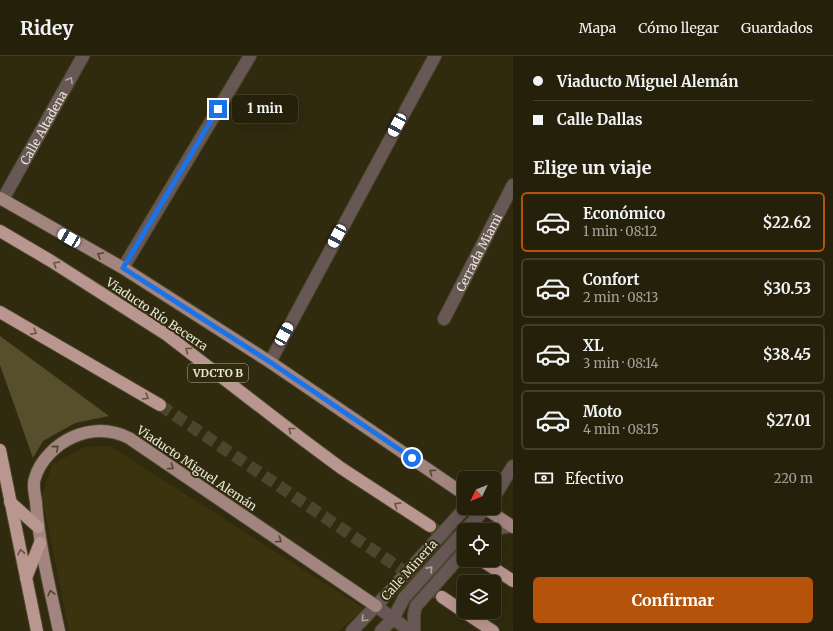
<!DOCTYPE html>
<html lang="es">
<head>
<meta charset="utf-8">
<style>
	:root { --surface:#24200a; --page:#302d18; --text:#f1f3f6; --muted:#a3a39c; --line:#413e2b; --accent:#b45309 }
	body { margin:0; font-family:Merriweather,serif; background:var(--page); color:var(--text); height:100vh; display:flex; flex-direction:column; font-size:15px; white-space:nowrap }
	* { box-sizing:border-box; margin:0 }
	p { font-size:13px; color:var(--muted) }
	.icon { flex:none; width:22px; height:22px; fill:none; stroke:currentColor; stroke-width:2; stroke-linecap:round; stroke-linejoin:round }
	.map { position:relative; flex:1; overflow:hidden }
	.sheet { display:flex; flex-direction:column; background:var(--surface); width:320px }
	.sheet>* { flex:none }
	.banner { display:grid; align-content:center; height:88px; padding:0 20px; background:var(--surface) }
	.needle { width:26px; rotate:227deg }
	.controls { position:absolute; left:457px; top:415px; display:grid; gap:8px }
	.controls a { display:grid; place-items:center; width:44px; height:44px; border-radius:6px; background:var(--surface); box-shadow:0 4px 16px #0002,0 0 0 1px var(--line); font-size:20px }
	.end { position:absolute; width:18px; height:18px; margin:-9px; border:5px solid #1a73e8; background:#fff; box-shadow:0 0 0 2px #fff }
	.from { border-radius:50% }
	.bubble { position:absolute; height:28px; border-radius:6px; background:var(--surface); box-shadow:0 4px 16px #0002,0 0 0 1px var(--line); font-size:13px; font-weight:700; line-height:28px; text-align:center }
	.car { position:absolute; width:12px; height:24px; margin:-12px -6px; border-radius:5px; box-shadow:0 0 3px 1px #0007; background:linear-gradient(#fff 24%,#345 0 40%,#fff 0 76%,#345 0 86%,#fff 0) }
	.banner b { display:flex; align-items:center; gap:14px; height:38px; font-size:15px }
	.banner b+b { border-top:1px solid var(--line) }
	.banner i { width:10px; height:10px; background:var(--text) }
	ul { padding:0; list-style:none }
	li { display:flex; align-items:center; gap:12px; height:60px; margin:0 8px 6px; padding:0 12px; border:2px solid var(--line); border-radius:6px }
	li div { flex:1 }
	li b { display:block; font-size:15px }
	li em { font-style:normal; font-weight:700 }
	li.on { border-color:var(--accent) }
	li>.icon { width:36px; height:36px; stroke-width:1.5 }
	h2 { padding:0 20px; font-size:18px; line-height:48px }
	.pay { display:flex; align-items:center; gap:10px; height:44px; padding:0 20px; font-size:15px }
	.pay p { margin-inline-start:auto }
	.primary-button { display:flex; gap:8px; margin-top:auto; padding:8px 20px }
	.primary-button a { flex:1; height:46px; border-radius:6px; background:var(--accent); color:#fff; font-size:16px; font-weight:700; line-height:46px; text-align:center }
	header { display:flex; align-items:center; gap:24px; box-sizing:border-box; height:56px; padding:0 20px; background:var(--surface); border-bottom:1px solid var(--line) }
	header strong { font-size:19px }
	nav { display:flex; gap:22px; margin-inline-start:auto; font-size:14px }
	main { display:flex; flex:1; min-height:0 }
	.map>svg:first-child { display:block }
</style>
</head>
<body>
<header>
<strong>Ridey</strong>
<nav><a>Mapa</a><a>Cómo llegar</a><a>Guardados</a></nav>
</header>
<main>
<div class="map">
<svg width="513" height="575" viewBox="0 0 513 575">
	<rect width="100%" height="100%" fill="#302a0e"/>
	<!-- built -->
	<polygon fill="#3a330e" points="110,390 365,553 338,575 69,575 42,440 52,408 85,391"/>
	<!-- green -->
	<polygon fill="#574f2c" points="0,280 109,360 75,367 43,385 33,402 0,309"/>
	<g fill="none" stroke-linecap="round" stroke-linejoin="round">
		<!-- highway-tunnel -->
		<g stroke="#4c462c" stroke-width="12" stroke-dasharray="12 6" stroke-linecap="butt">
			<polyline points="160,349 442,541"/>
			<polyline points="430,470 464,493"/>
		</g>
		<defs>
			<g id="minor">
				<path id="s1" d="M3 143 83 0"/>
				<polyline points="123,212 250,0"/>
				<path id="s2" d="M444 263 513 129"/>
				<polyline points="270,306 435,0"/>
				<polyline points="494,441 513,410"/>
				<polyline points="456,462 465,452"/>
				<polyline points="465,474 486,452"/>
				<polyline points="491,474 511,470"/>
				<polyline points="376,550 410,575"/>
				<polyline points="352,575 392,533"/>
				<polyline points="381,575 393,563 404,542"/>
				<polyline points="414,575 414,558 416,550"/>
			</g>
			<g id="major">
				<polyline points="0,142 123,212 270,306 464,438"/>
				<polyline points="485,452 513,471"/>
				<path d="M59 575C50 532 39 490 36 446 35 439 32 429 35 422 40 404 57 388 73 381 92 373 111 373 129 382L376 550"/>
			</g>
			<g id="highway">
				<polyline points="0,175 51,205 167,279 302,383 341,412 430,470"/>
				<polyline points="0,256 160,349"/>
				<polyline points="0,394 37,575"/>
				<polyline points="10,446 38,471"/>
				<polyline points="481,504 513,525"/>
				<polyline points="26,522 40,487"/>
				<polyline points="442,541 464,556"/>
				<polyline points="464,556 493,575"/>
			</g>
		</defs>
		<!-- minor casing -->
		<use href="#minor" stroke="#4e482e" stroke-width="14"/>
		<!-- major casing -->
		<use href="#major" stroke="#4e482e" stroke-width="14"/>
		<!-- highway casing -->
		<use href="#highway" stroke="#4e482e" stroke-width="14"/>
		<!-- minor -->
		<use href="#minor" stroke="#675856" stroke-width="12"/>
		<!-- major -->
		<use href="#major" stroke="#a38580" stroke-width="12"/>
		<!-- highway -->
		<use href="#highway" stroke="#ba9691" stroke-width="12"/>
		<defs>
			<g id="minor-bridge">
				<polyline points="392,533 456,462"/>
				<polyline points="404,542 464,475"/>
				<polyline points="416,550 464,496"/>
			</g>
		</defs>
		<!-- minor-bridge casing -->
		<use href="#minor-bridge" stroke="#4e482e" stroke-width="14" stroke-linecap="butt"/>
		<!-- minor-bridge -->
		<use href="#minor-bridge" stroke="#675856" stroke-width="12"/>
	</g>
	<!-- one-way arrows -->
	<defs><path id="oneway-chevron" d="M-2-3.5L2.5 0L-2 3.5" fill="none" stroke-width="1.6" stroke-linecap="round" stroke-linejoin="round"/></defs>
	<g stroke="#aea69c">
		<use href="#oneway-chevron" transform="translate(70 24) rotate(-61)"/>
		<use href="#oneway-chevron" transform="translate(430 513) rotate(-48)"/>
		<use href="#oneway-chevron" transform="translate(364 563) rotate(134)"/>
	</g>
	<g stroke="#524530">
		<use href="#oneway-chevron" transform="translate(100 199) rotate(-150)"/>
		<use href="#oneway-chevron" transform="translate(56 392) rotate(-40)"/>
		<use href="#oneway-chevron" transform="translate(171 411) rotate(34)"/>
		<use href="#oneway-chevron" transform="translate(432 416) rotate(-146)"/>
		<use href="#oneway-chevron" transform="translate(279 484) rotate(34)"/>
		<use href="#oneway-chevron" transform="translate(51 537) rotate(-102)"/>
	</g>
	<g stroke="#675542">
		<use href="#oneway-chevron" transform="translate(56 208) rotate(-148)"/>
		<use href="#oneway-chevron" transform="translate(34 276) rotate(29)"/>
		<use href="#oneway-chevron" transform="translate(188 294) rotate(-143)"/>
		<use href="#oneway-chevron" transform="translate(146 341) rotate(30)"/>
		<use href="#oneway-chevron" transform="translate(291 374) rotate(-142)"/>
		<use href="#oneway-chevron" transform="translate(397 449) rotate(-147)"/>
		<use href="#oneway-chevron" transform="translate(21 496) rotate(-101)"/>
	</g>
	<g fill="none" stroke-linecap="round" stroke-linejoin="round">
		<!-- route -->
		<polyline stroke="#1a73e8" stroke-width="5" points="218,53 123,212 270,306 412,402"/>
	</g>
	<g text-anchor="middle" dominant-baseline="central" stroke-width="4" stroke-linejoin="round" paint-order="stroke">
		<!-- shield labels -->
		<rect fill="#302a0e" stroke="#b2ae99" stroke-width="1" x="188" y="308" width="60" height="18" rx="3"/>
		<g font-size="11" font-weight="bold" fill="#e9e6d5">
			<text x="218" y="317">VDCTO B</text>
		</g>
		<!-- street labels -->
		<g font-size="12" fill="#e9e6d5" stroke="#302a0e">
			<text stroke="none"><textPath href="#s1" startOffset="82">Calle Altadena</textPath></text>
			<text stroke="none"><textPath href="#s2" startOffset="75">Cerrada Miami</textPath></text>
			<text transform="translate(157 258) rotate(34)">Viaducto Río Becerra</text>
			<text transform="translate(197 412) rotate(34)">Viaducto Miguel Alemán</text>
			<text transform="translate(409 514) rotate(-48)">Calle Minería</text>
		</g>
	</g>
</svg>
<div class="controls">
<a><svg class="needle" viewBox="-14 -14 28 28"><path d="M0-13l5 13h-10z" fill="#e53935"/><path d="M0 13l5-13h-10z" fill="#a3a39c"/></svg></a>
<a><svg class="icon" aria-label="locate" viewBox="0 0 24 24"><circle cx="12" cy="12" r="6"/><path d="M12 2v4M12 18v4M2 12h4M18 12h4"/></svg></a>
<a><svg class="icon" aria-label="layers" viewBox="0 0 24 24"><path d="M12 4l9 5-9 5-9-5zM3 14l9 5 9-5"/></svg></a>
</div>
<i class="end from" style="left:412px;top:402px"></i>
<i class="end" style="left:218px;top:53px"></i>
<div class="bubble" style="left:232px;top:39px;width:66px">1 min</div>
<i class="car" style="left:397px;top:69px;rotate:208deg"></i>
<i class="car" style="left:337px;top:180px;rotate:208deg"></i>
<i class="car" style="left:69px;top:182px;rotate:300deg"></i>
<i class="car" style="left:284px;top:278px;rotate:29deg"></i>
</div>
<section class="sheet">
<div class="banner">
<b><i class="from"></i>Viaducto Miguel Alemán</b>
<b><i></i>Calle Dallas</b>
</div>
<h2>Elige un viaje</h2>
<ul>
<li class="on"><svg class="icon" aria-label="car" viewBox="0 0 24 24"><path d="M5 17H2v-5l4-1 3-4h7l3 4 3 1v5h-3M9 17h6M6 11h13"/><circle cx="7" cy="17" r="2"/><circle cx="17" cy="17" r="2"/></svg><div><b>Económico</b><p>1 min · 08:12</p></div><em>$22.62</em></li>
<li><svg class="icon" aria-label="car" viewBox="0 0 24 24"><path d="M5 17H2v-5l4-1 3-4h7l3 4 3 1v5h-3M9 17h6M6 11h13"/><circle cx="7" cy="17" r="2"/><circle cx="17" cy="17" r="2"/></svg><div><b>Confort</b><p>2 min · 08:13</p></div><em>$30.53</em></li>
<li><svg class="icon" aria-label="car" viewBox="0 0 24 24"><path d="M5 17H2v-5l4-1 3-4h7l3 4 3 1v5h-3M9 17h6M6 11h13"/><circle cx="7" cy="17" r="2"/><circle cx="17" cy="17" r="2"/></svg><div><b>XL</b><p>3 min · 08:14</p></div><em>$38.45</em></li>
<li><svg class="icon" aria-label="car" viewBox="0 0 24 24"><path d="M5 17H2v-5l4-1 3-4h7l3 4 3 1v5h-3M9 17h6M6 11h13"/><circle cx="7" cy="17" r="2"/><circle cx="17" cy="17" r="2"/></svg><div><b>Moto</b><p>4 min · 08:15</p></div><em>$27.01</em></li>
</ul>
<div class="pay"><svg class="icon" aria-label="cash" viewBox="0 0 24 24"><path d="M3 7h18v10H3z"/><circle cx="12" cy="12" r="2"/></svg>Efectivo<p>220 m</p></div>
<div class="primary-button"><a>Confirmar</a></div>
</section>
</main>
</body>
</html>
